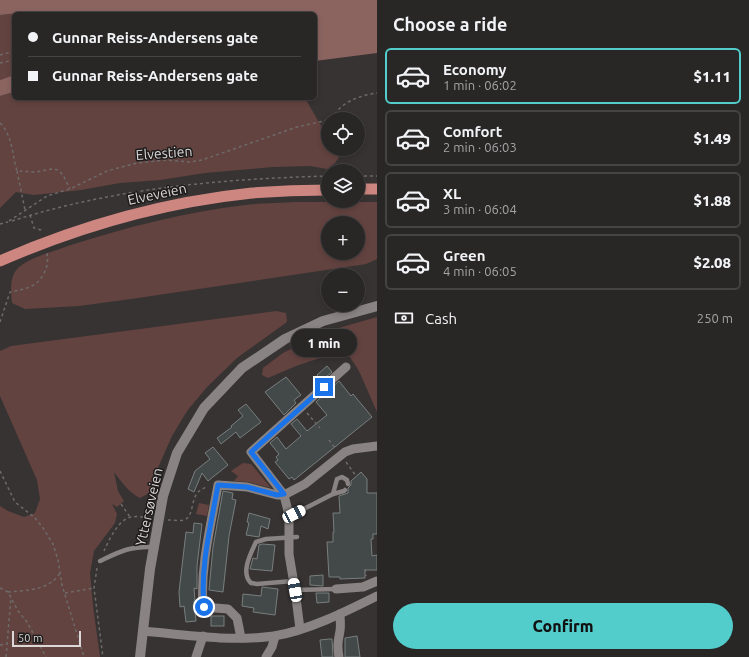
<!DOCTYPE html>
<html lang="en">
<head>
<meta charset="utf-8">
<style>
	:root { --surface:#292626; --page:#353232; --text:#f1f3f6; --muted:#a5a5a7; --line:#454343; --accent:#52cdcc }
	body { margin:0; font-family:Ubuntu,sans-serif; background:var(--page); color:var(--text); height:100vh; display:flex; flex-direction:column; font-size:15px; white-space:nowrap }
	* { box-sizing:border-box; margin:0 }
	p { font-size:13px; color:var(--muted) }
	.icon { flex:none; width:22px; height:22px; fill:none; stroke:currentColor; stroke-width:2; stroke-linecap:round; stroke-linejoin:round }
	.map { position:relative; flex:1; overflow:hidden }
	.side { display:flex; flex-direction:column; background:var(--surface); width:372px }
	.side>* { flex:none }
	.banner { position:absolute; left:12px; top:12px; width:305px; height:88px; border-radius:6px; box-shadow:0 2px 6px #0003,0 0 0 1px var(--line); display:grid; align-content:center; height:88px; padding:0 16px; background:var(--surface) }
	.fabs { position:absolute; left:321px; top:112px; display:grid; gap:8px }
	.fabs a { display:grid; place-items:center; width:44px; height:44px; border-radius:50%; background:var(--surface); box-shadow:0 2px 6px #0003,0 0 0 1px var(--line); font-size:20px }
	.scale { position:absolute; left:12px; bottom:10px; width:69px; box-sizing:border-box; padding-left:4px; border:2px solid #dbd8d7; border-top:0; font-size:11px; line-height:14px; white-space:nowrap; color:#dbd8d7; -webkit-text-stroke:3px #1d1b1b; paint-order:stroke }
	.end { position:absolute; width:18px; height:18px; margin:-9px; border:5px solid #1a73e8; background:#fff; box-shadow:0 0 0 2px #fff }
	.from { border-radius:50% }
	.bubble { position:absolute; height:28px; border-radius:14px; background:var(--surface); box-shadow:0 2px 6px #0003,0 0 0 1px var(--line); font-size:13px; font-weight:800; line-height:28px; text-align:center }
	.car { position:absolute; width:12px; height:24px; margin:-12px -6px; border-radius:5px; box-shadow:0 0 3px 1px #0007; background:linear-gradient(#fff 24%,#345 0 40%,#fff 0 76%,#345 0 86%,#fff 0) }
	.banner b { display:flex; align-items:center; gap:14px; height:38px; font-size:15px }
	.banner b+b { border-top:1px solid var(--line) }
	.banner i { width:10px; height:10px; background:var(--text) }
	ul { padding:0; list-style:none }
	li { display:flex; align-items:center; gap:12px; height:56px; margin:0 8px 6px; padding:0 8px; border:2px solid var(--line); border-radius:6px }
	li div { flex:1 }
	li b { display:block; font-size:15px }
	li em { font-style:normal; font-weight:800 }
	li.on { border-color:var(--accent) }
	li>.icon { width:36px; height:36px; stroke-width:1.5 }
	h2 { padding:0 16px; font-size:18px; line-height:48px }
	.pay { display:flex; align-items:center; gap:10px; height:44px; padding:0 16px; font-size:15px }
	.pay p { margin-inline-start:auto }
	.action { display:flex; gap:8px; margin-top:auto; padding:8px 16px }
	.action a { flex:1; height:46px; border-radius:24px; background:var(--accent); color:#111; font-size:16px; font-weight:800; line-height:46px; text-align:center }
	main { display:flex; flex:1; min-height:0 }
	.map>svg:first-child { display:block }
</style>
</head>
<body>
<main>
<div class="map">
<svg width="377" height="657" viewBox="0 0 377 657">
	<rect width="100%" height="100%" fill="#373332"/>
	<!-- green -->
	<g fill="#634340" fill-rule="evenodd">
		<polygon points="28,12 36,14 14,14 14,75 0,80 0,15"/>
		<polygon points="14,92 14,98 305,98 328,138 328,149 335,149 339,157 335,163 327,169 310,166 273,167 205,173 160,180 120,183 81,190 34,195 16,192 0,208 0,96"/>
		<path d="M296 202H377V259L366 264 131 299 79 306 25 309 12 303C11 292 9 277 18 268 30 257 55 251 71 245 127 227 186 212 245 205 262 203 279 203 296 202ZM328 223H358V253H328Z"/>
		<path d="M276 311 286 313 287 322 237 358 207 387 187 411 172 436 157 470 153 484 149 493 140 498C129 493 121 481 114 472L118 491 124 501 117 507 112 504 117 514 115 523 94 551 90 573 93 606 100 657H0V506L8 511 24 517 35 513 40 499 37 480 0 396V351L11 346Z"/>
		<polygon points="377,317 377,412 359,371 350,357 343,353 335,353 296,366 268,378 262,375 263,368 283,353 325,332"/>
		<polygon points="243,463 251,464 271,488 248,482 234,481 238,476 231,471"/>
		<polygon points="199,503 209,505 207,516 196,514"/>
	</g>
	<!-- water -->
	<g fill="#8b6460">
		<polygon points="0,0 377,0 377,53 315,61 315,14 36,14 28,12 0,15"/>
		<polygon points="14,75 14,92 0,96 0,80"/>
	</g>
	<!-- building -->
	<g fill="#434948" stroke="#787e7e">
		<polygon points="327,366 332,372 321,381 317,375"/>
		<polygon points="286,377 301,395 294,400 296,403 284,415 265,392"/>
		<polygon points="339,381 351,396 353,394 372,417 294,480 292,477 289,479 275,462 278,460 276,457 279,454 270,443 277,437 286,449 301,436 291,424 297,419 307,431 327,415 316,402"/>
		<polygon points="246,404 261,422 240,438 236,432 221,444 217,438 232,427 231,426 243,416 238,410"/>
		<polygon points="213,447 228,465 208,481 202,473 194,492 188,489 195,471 210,459 205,453"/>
		<polygon points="361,472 367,479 367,493 377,493 377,534 373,534 373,539 371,539 372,556 377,555 377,570 365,570 365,578 340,579 340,577 329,577 327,542 333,542 333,532 334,532 333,513 340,513 339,496 348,493 348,488 351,485 351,481"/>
		<polygon points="223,491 233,493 232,499 236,500 229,536 223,592 209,590 213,547"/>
		<polygon points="249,513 270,519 268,529 261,526 259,537 246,535 249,523 247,522"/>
		<polygon points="194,523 202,524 197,566 197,589 194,588 195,601 194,601 196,621 186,622 184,606 180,607 179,592 186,532 193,533"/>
		<polygon points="262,544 275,545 272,571 250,569 253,558 257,559 259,545"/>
		<polygon points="323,575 323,586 310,585 310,576"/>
		<polygon points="262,587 278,589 275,615 253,612 254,608 242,606 243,594 261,596"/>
		<polygon points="316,593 329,593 329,602 317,603"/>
		<rect x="211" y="616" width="13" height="10"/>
		<polygon points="357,636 360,657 345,657 345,638"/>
		<polygon points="329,639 332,639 333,657 322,657 320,640"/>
	</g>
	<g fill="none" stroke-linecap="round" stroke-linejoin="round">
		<!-- path -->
		<g stroke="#6d6a69" stroke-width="1.5" stroke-dasharray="3 3" stroke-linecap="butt">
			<polyline points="0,55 11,52 14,53"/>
			<polyline points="0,63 14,60"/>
			<path d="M331 119C334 116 336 112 339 109 349 99 364 95 377 93"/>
			<path d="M0 123C13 136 12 155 17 171L36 172 51 169 58 170 63 175 70 189"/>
			<polyline points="17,171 25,210"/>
			<polyline points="358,176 377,176"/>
			<polyline points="30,215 34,228 41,230 42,233"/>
			<polyline points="9,221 47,196 70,189 107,171 137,163 166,160 190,162 202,160 297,127 328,120"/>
			<path d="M12 221C114 188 222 179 328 176"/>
			<polyline points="0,224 8,222"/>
			<path d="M0 322 10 292C24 289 36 288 43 275 48 266 48 262 47 253"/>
			<polyline points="307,413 320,428"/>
			<polyline points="329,440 335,448"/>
			<polyline points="346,462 356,476"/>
			<polyline points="0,471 15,502 35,518 43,528 53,544 58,560 62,585 84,657"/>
			<polyline points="121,504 130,517"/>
			<path d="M168 520C173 520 180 521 184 520 197 515 187 491 208 487"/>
			<path d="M104 551C109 540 118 520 131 517 137 516 144 517 150 518"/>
			<polyline points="97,568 94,588 103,657"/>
			<polyline points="365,569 366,576"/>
			<polyline points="0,588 8,592 18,611 27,622 46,657"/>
			<path d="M8 592C26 590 49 591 60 573"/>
			<polyline points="65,593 94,588"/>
			<polyline points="0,645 7,644"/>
			<polyline points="6,657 11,597"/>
		</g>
		<!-- service -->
		<g stroke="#898383" stroke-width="4.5">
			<polyline points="333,494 337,479 342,477 347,480 348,484"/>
			<polyline points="289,515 294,514 333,494 344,491 345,490"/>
			<path d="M100 561C121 551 130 546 154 547"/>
			<path d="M293 581 257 584 251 583C240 573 251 553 256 542L266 539 297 537"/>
			<polyline points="295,590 336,589"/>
		</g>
		<!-- minor -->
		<g stroke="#898383" stroke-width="9">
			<polyline points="336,589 363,587 377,581"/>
			<polyline points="300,629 295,590 289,554 289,515 284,495 251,452 346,367"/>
			<path d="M143 631C186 635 231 642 274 636 307 631 347 611 377 596"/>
			<path d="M241 638 237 618 228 609 203 607C200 566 211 525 218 485L247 487 277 495H284L305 484 345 452 353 449 377 446"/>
			<polyline points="196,657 203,636"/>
			<polyline points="266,657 272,647 275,636"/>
			<path d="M339 657C337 645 338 642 340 631 341 625 340 619 340 614"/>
		</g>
		<!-- secondary -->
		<polyline stroke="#898383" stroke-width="10" points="140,657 150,569 163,496 177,453 204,408 242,368 285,339 323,321 377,306"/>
		<!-- trunk -->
		<g stroke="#ce8680" stroke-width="11">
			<polyline points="358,189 377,189"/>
			<path d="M0 261C80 226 165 202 252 193 277 191 303 190 328 190"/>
		</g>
	</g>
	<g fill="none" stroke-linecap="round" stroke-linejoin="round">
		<!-- route -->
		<path stroke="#1a73e8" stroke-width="5" d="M204 607C200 566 211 525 218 485L247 487 277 495 284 494 251 452 324 387"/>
	</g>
	<g text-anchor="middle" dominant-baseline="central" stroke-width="3" stroke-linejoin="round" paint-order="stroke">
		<!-- street labels -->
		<g font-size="14" fill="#dbd8d7" stroke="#1d1b1b">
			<text transform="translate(164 153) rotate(-4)">Elvestien</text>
			<text transform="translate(157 194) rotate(-12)">Elveveien</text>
			<text transform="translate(149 507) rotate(-77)">Yttersøveien</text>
		</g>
	</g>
</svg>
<div class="fabs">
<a><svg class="icon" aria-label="locate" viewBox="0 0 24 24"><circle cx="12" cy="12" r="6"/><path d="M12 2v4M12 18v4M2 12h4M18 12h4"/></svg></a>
<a><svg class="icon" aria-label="layers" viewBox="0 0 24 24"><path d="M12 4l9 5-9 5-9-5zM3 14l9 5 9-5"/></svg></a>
<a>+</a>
<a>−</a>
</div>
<div class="scale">50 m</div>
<i class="end from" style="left:204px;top:607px"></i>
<i class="end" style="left:324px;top:387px"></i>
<div class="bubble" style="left:291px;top:329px;width:66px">1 min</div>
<i class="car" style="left:294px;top:514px;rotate:64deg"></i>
<i class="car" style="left:295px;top:590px;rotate:350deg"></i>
<div class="banner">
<b><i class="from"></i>Gunnar Reiss-Andersens gate</b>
<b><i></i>Gunnar Reiss-Andersens gate</b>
</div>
</div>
<section class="side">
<h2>Choose a ride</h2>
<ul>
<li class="on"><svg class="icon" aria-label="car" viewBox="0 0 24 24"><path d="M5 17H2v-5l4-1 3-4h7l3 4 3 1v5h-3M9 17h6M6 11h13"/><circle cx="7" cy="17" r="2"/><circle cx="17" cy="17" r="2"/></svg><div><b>Economy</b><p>1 min · 06:02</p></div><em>$1.11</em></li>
<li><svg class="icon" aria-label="car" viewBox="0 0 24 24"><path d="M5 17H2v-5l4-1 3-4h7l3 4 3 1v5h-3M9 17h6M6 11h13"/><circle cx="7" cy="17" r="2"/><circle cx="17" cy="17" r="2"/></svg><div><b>Comfort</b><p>2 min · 06:03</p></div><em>$1.49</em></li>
<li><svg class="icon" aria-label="car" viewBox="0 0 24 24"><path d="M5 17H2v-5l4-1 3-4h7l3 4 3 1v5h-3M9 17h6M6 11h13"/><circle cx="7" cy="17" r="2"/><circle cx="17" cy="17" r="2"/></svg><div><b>XL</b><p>3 min · 06:04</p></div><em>$1.88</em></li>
<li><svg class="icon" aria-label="car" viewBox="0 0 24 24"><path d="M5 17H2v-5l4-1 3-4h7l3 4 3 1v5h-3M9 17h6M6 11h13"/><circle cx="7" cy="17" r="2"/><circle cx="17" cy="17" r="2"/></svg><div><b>Green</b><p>4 min · 06:05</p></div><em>$2.08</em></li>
</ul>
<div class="pay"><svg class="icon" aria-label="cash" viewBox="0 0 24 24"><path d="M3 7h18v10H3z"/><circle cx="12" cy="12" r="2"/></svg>Cash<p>250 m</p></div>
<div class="action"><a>Confirm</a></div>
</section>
</main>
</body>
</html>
